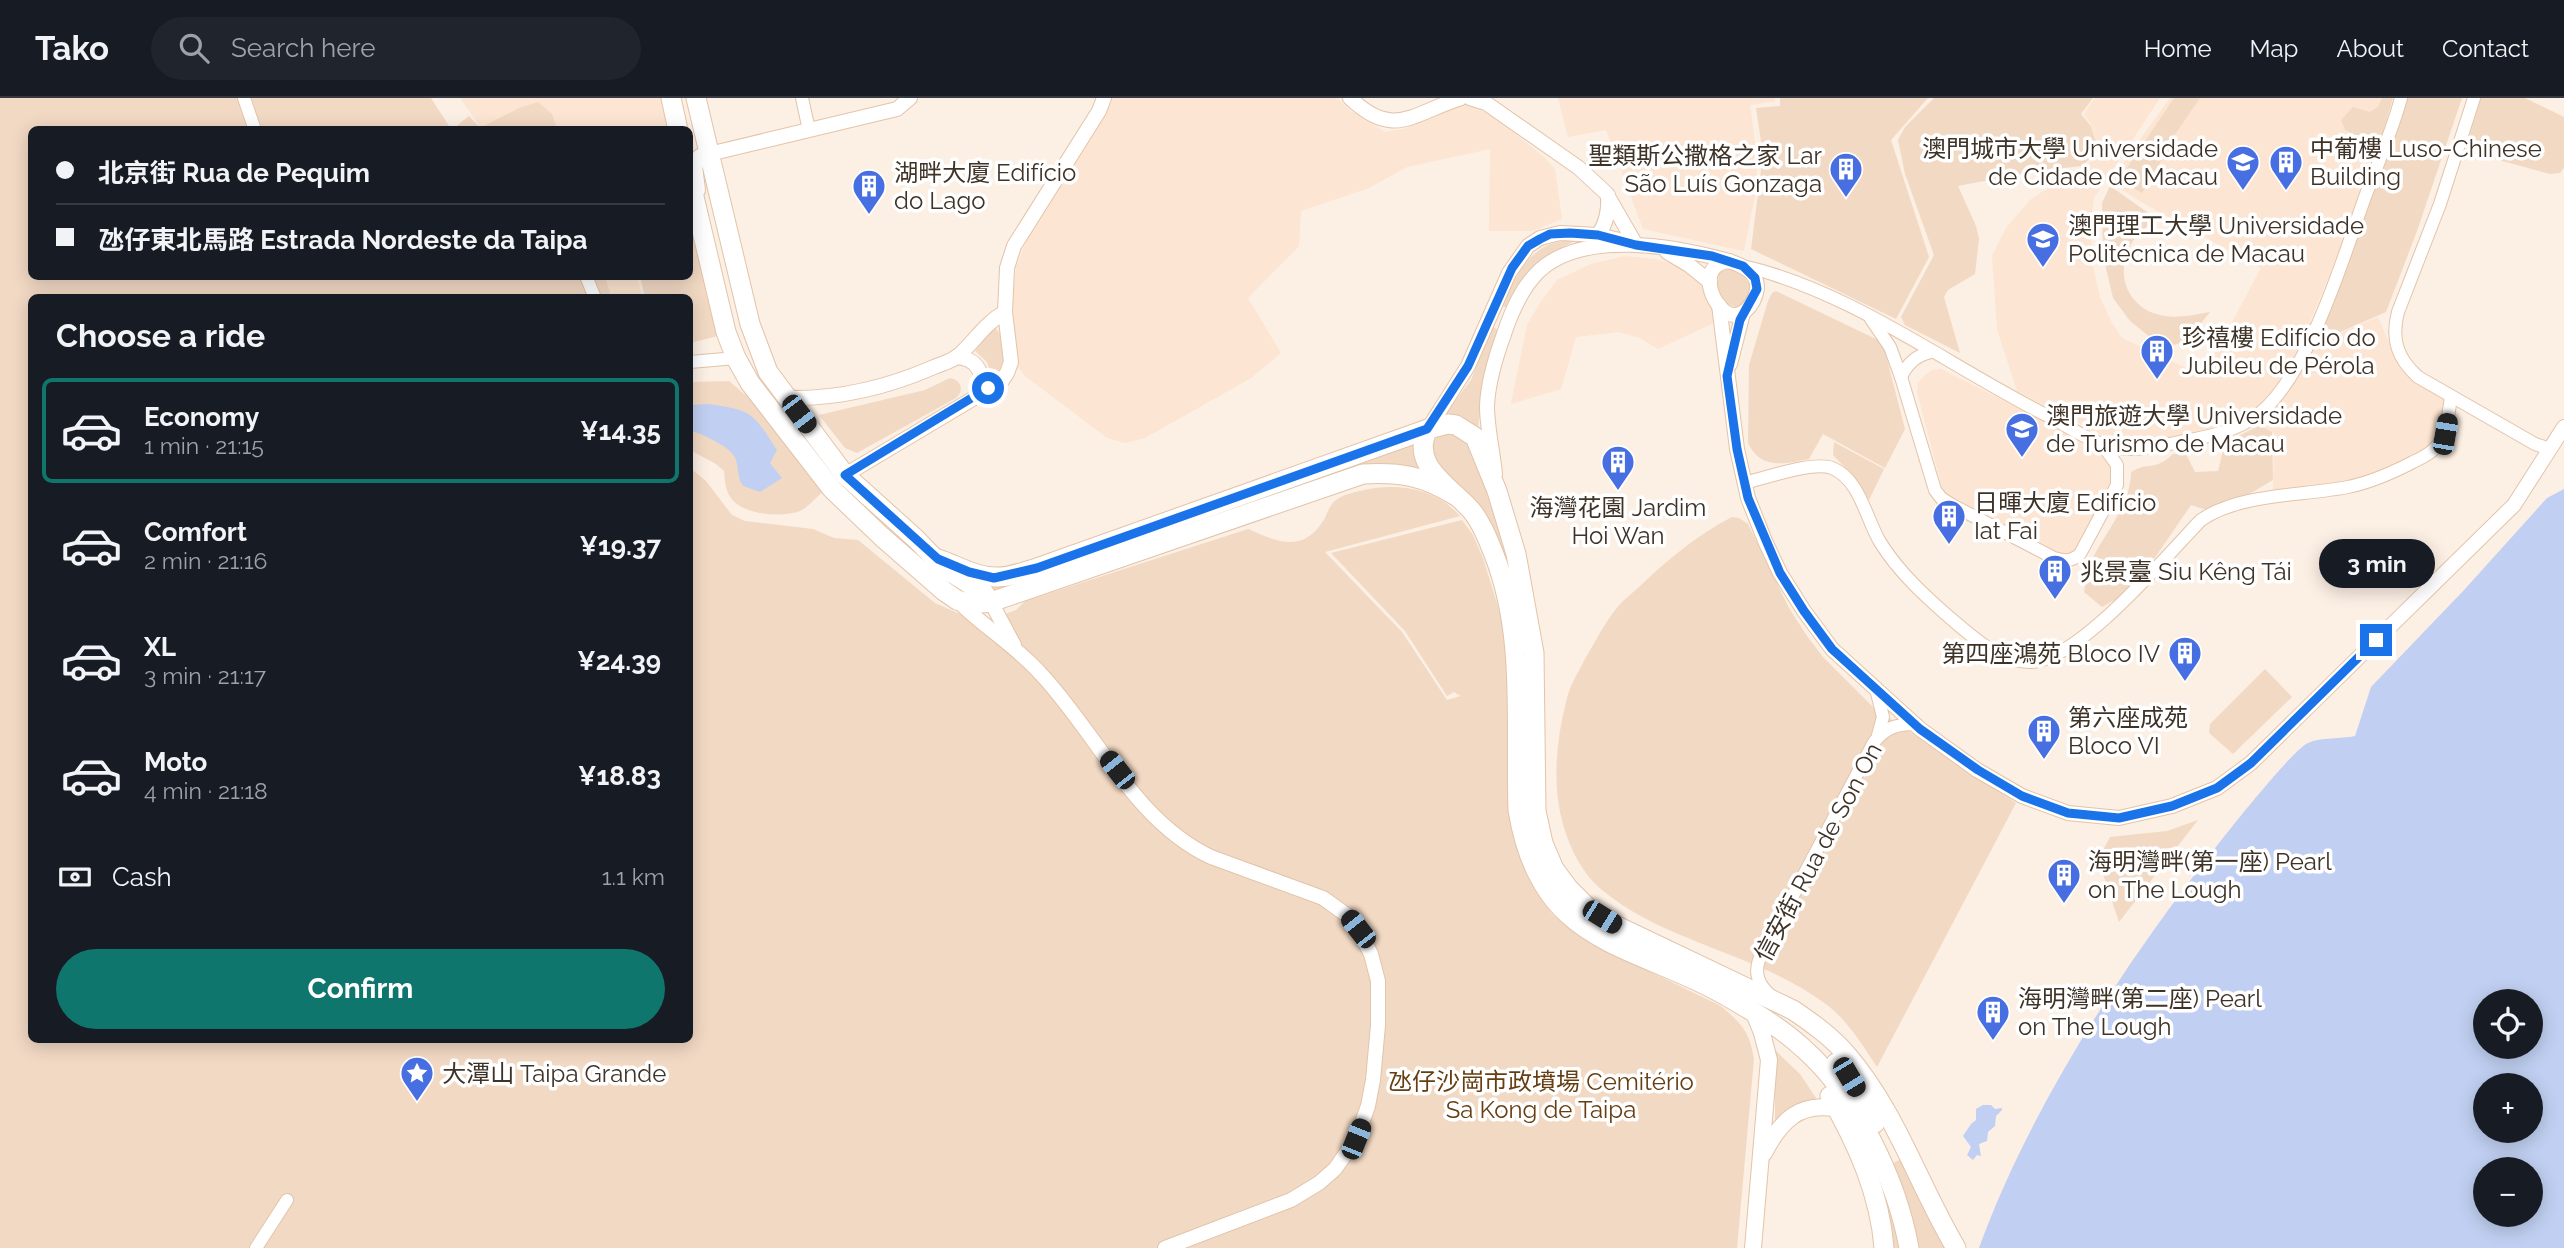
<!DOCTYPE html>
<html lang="en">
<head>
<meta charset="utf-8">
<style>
	:root { --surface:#171b24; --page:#20242c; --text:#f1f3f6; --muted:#9ea1a6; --line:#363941; --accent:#0f766e }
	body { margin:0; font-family:Raleway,"Noto Sans SC",sans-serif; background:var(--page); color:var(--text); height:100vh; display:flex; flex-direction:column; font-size:26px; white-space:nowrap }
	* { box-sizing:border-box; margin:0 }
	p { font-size:23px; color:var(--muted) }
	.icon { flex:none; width:38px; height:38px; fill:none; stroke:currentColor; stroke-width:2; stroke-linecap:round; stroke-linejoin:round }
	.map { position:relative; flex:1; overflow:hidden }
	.details { position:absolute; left:28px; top:196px; width:665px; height:749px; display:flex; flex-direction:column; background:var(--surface); border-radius:10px; box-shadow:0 4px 18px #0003 }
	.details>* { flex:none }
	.top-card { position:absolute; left:28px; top:28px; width:665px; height:154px; border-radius:10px; box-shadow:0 4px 18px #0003; display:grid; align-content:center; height:154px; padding:0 28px; background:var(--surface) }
	.fabs { position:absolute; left:2473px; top:891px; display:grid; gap:14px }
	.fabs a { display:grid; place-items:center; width:70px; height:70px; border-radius:50%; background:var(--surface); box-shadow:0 4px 18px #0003; font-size:35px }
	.end { position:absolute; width:32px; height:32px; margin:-16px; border:9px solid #1a73e8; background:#fff; box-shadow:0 0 0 4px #fff }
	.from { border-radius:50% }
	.bubble { position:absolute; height:49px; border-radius:24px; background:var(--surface); box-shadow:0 4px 18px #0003; font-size:23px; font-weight:700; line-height:49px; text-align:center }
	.car { position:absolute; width:21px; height:42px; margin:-21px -10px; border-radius:9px; box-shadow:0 0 5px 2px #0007; background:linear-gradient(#222 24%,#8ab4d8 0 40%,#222 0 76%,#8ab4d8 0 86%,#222 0) }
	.top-card b { display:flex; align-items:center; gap:24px; height:66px; font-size:26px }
	.top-card b+b { border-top:2px solid var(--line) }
	.top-card i { width:18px; height:18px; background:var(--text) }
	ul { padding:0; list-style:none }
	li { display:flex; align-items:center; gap:21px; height:105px; margin:0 14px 10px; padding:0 14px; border:4px solid transparent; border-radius:10px }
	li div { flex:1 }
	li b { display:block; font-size:26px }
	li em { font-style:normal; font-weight:700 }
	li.on { border-color:var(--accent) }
	li>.icon { width:63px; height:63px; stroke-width:1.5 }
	h2 { padding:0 28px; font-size:32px; line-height:84px }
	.pay { display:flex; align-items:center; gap:18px; height:77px; padding:0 28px; font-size:26px }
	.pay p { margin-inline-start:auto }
	.primary-button { display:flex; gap:14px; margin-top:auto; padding:14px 28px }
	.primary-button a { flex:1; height:80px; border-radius:42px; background:var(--accent); color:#fff; font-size:28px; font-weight:700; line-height:80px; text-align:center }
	header { display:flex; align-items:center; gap:42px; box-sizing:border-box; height:98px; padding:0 35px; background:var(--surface); border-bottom:2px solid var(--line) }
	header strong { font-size:33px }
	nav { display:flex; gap:38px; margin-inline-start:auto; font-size:24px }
	.search { width:490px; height:63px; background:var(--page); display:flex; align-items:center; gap:18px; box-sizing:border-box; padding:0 24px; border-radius:38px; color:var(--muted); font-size:26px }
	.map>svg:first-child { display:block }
</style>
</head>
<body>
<header>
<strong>Tako</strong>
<div class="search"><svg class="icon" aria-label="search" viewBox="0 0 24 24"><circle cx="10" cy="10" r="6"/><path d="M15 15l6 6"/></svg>Search here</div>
<nav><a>Home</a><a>Map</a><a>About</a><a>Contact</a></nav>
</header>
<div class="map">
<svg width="2564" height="1150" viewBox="0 0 2564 1150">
	<rect width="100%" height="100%" fill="#fcefe4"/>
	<!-- built -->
	<g fill="#fce5d2">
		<polygon points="460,0 664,0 672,31 482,31"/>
		<polygon points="1113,0 1337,0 1351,13 1385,34 1403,31 1452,9 1468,6 1495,19 1545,60 1555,71 1562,121 1533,133 1489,133 1490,51 1407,69 1369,90 1301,113 1299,148 1248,200 1281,255 1251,280 1145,340 1125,345 1107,340 1025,278 1015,266 1011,212 1016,169 1032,129"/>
		<polygon points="1558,0 1774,0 1775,3 1750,7 1757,59 1757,87 1744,153 1643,131 1606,32 1568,39"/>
		<polygon points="2095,0 2160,0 2094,100 2090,126 2093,168 2100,199 2112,225 2122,240 2203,278 2261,170 2141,104 2112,84 2126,61 2170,0 2388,0 2354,117 2310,224 2335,237 2378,219 2395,260 2404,273 2414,282 2446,301 2439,334 2428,351 2366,381 2273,398 2274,335 2255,323 2211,333 2145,343 2121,343 2102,337 2017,293 1997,231 1992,158 2006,130 2030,102 2045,92 2072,83 2100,54 2092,28 2084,16"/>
		<polygon points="1625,158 1656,161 1677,167 1704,186 1710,201 1716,224 1658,251 1640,240 1618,234 1576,239 1561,291 1511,306 1527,227 1540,205 1557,182 1591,166"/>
		<polygon points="599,179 637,179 642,199 610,199"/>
		<polygon points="1941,271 2100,351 2115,373 2113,388 2073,457 2059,456 1943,394 1917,294 1918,285 1924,278 1932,272"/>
	</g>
	<!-- green -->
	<g fill="#f2d9c4">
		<path d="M0 0H431L451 31 32 32V178H605L611 199 32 200V942H690V370L706 383 732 417 745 423 813 431 834 440 858 442 935 505 976 523 992 521 1016 512 1025 503 1248 431C1274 442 1300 456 1321 426 1327 419 1328 408 1335 403 1341 397 1352 395 1360 393 1396 384 1435 390 1460 418L1325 454 1402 534 1447 602 1461 598 1454 594 1447 598 1405 533 1331 455 1462 422 1473 437 1483 460 1505 531 1512 716 1521 759 1551 815 1587 843 1721 908C1741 925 1750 934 1754 961L1737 1150H0Z"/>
		<polygon points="1780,0 1928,0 1891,42 1929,159 1896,221 1751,151 1763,57 1756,10 1780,8"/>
		<polygon points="1934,0 2093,0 2081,16 2091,28 2099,52 2082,68 2036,73 1958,88 1976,128 1979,141 1975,176 1948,192 1944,199 1960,255 1905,227 1901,219 1934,157 1905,76 1898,42 1905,29"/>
		<polygon points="2174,0 2200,0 2167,48 2156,75 2142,95 2119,82"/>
		<polygon points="2382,0 2393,0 2377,55 2366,42 2345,32 2341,22 2353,9 2370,14 2378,9"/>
		<polygon points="2407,0 2462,0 2417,133 2386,214 2338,235 2323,228"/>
		<polygon points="2481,0 2525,0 2564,19 2564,70 2560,75 2550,76 2465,53"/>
		<polygon points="538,4 552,16 557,31 453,31 469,18 480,30 519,10"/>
		<path d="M2110 88 2157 121C2149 127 2139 134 2133 143 2114 172 2125 209 2160 217 2176 221 2194 217 2210 214L2187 243 2173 247 2150 239 2130 223 2113 200 2103 157 2102 105Z"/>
		<polygon points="694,136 718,238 690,245 690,200 645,199 640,179 690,178 690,137"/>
		<path d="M1564 143H1575L1547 157 1536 167 1508 209H1504L1502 206C1517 178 1529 147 1564 143Z"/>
		<path d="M1728 170C1748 176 1762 197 1737 210L1724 204 1717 190 1719 175Z"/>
		<path d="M1776 193 1878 242 1884 250 1905 331 1885 370 1823 336 1809 361C1784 366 1761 372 1748 345L1749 267 1768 203 1772 195Z"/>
		<path d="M994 229C1009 242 1007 267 993 281L987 264 975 253Z"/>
		<polygon points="1492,229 1499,232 1484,287 1478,330 1462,318 1446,315 1471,282"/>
		<path d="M950 280C961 282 965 292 956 300L857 355 845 350 819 317 925 292Z"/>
		<path d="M729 283 764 313 826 391C818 397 809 409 800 413 782 420 743 417 731 400 725 392 725 383 724 373L716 366 690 352V284Z"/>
		<path d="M2260 327 2272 334 2273 382 2237 403 2207 412 2191 407 2145 474 2122 498 2102 509 2084 494C2086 485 2086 474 2090 466 2103 436 2131 408 2131 374 2149 363 2154 374 2173 356H2186L2195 374 2218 373 2225 345Z"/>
		<path d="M1451 334 1470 344 1478 359C1498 421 1521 484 1527 550 1535 628 1510 733 1566 798 1595 831 1676 863 1718 884L1716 888C1689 875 1661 861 1634 848 1571 817 1544 800 1528 729 1523 632 1532 530 1493 439 1487 426 1482 414 1472 402 1460 387 1428 373 1432 349 1434 338 1442 335 1451 334Z"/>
		<polygon points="1834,344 1884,371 1869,402 1854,379 1833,357"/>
		<polygon points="1413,346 1419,370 1417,371 988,497 989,492 1000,486"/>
		<path d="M1732 419 1739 420 1748 426 1789 510 1807 538 1823 559 1873 609 2016 705 1877 969C1862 946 1846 920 1823 904 1756 855 1666 845 1602 792 1579 773 1566 742 1560 714 1553 677 1557 640 1566 604 1569 588 1578 575 1585 561 1595 544 1604 526 1616 511 1622 503 1631 496 1639 489 1667 462 1697 437 1732 419Z"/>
		<polygon points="2265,571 2292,599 2233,656 2209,635 2210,626"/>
		<polygon points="2198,722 2119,824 2098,761 2110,739 2167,733"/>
		<polygon points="1775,952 1800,976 1818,1003 1795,1008 1775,1022"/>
		<polygon points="1905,1059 1945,1150 1893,1150 1875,1074"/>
	</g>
	<!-- water -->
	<g fill="#c1d0f2" fill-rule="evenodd">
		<path d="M708 306C753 312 753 315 777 352L770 365 782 380 760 394 743 388C737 379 739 372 736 362 733 349 701 336 690 332V307Z"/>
		<path d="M2564 391V1150H1979C2035 996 2140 842 2243 715 2254 702 2295 651 2308 645 2321 639 2341 641 2355 638L2371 589 2465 491 2547 400ZM2530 903V948H2485V903ZM2485 987H2530V1032H2485ZM2485 1071H2530V1116H2485Z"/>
		<polygon points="1983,1007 1991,1007 1995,1011 2002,1010 2002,1012 1996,1018 1995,1028 1988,1034 1987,1043 1979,1046 1981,1058 1977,1057 1973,1062 1967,1057 1971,1049 1963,1038 1971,1026 1976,1022 1976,1011"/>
	</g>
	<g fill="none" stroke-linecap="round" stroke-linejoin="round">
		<defs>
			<g id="minor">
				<polyline points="244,0 255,32"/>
				<polyline points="802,0 809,32"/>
				<path d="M2474 0 2440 106 2398 214C2391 241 2397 260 2418 279L2535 346 2550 351"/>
				<path d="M1743 168C1849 192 1949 268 2046 317 2064 326 2083 339 2102 346 2127 355 2150 350 2175 345 2205 339 2234 335 2259 316 2309 276 2343 160 2365 99 2377 67 2392 34 2401 0"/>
				<polyline points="586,178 595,200"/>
				<path d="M1871 221 1890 249 1901 279 1935 392 1941 400 1952 407 2054 460C2065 463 2071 464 2080 456L2117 387V367L2101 345"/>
				<polyline points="690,264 736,260"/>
				<path d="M1901 279C1907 266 1917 257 1931 254"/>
				<path d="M1744 385C1765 380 1813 363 1832 370 1860 381 1866 421 1880 444 1899 475 1928 501 1956 525 1977 542 2000 564 2029 564 2076 566 2167 457 2201 422 2240 395 2302 398 2348 389 2372 384 2392 375 2413 364 2426 358 2439 351 2444 336 2448 325 2449 311 2451 299"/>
				<polyline points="1876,591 1883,619 1878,637"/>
				<path d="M1771 898C1759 887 1754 877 1759 862L1874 644C1886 629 1897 626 1916 626"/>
				<polyline points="256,1150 287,1102"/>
			</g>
			<g id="tertiary">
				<path d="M1350 0C1394 42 1413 15 1461 0"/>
				<polyline points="1470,0 1486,5 1579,70 1606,95 1636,147"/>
				<polyline points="709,56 897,11 910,0"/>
				<path d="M1598 137C1607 125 1609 111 1608 97"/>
				<polyline points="1667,154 1689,167 1710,184"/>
				<polyline points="1719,207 1737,351 1748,400 1765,443 1780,475 1804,513 1832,551 1920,631 1977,672 2022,698 2068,715 2119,720 2172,708 2217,690 2251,665 2514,407 2564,329"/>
				<path d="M956 259C978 260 988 279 976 297"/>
				<polyline points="1730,266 1743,215"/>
				<path d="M788 300C840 301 886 290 934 269 941 266 952 263 958 258 975 243 985 225 1005 214"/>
				<polyline points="1428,331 1468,268 1509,175 1528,148 1540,140 1560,135 1598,137 1624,143"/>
				<path d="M1495 376C1493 354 1487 330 1487 308 1488 283 1496 258 1504 236 1512 212 1522 189 1540 172 1585 132 1673 148 1725 162 1736 165 1750 170 1755 180 1762 193 1749 217 1735 217 1715 218 1692 166 1730 163"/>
				<polyline points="845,377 1001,284 1007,275 1011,264 1005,214 1007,170 1014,148 1099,13 1104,0"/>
				<path d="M959 504C984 529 1016 548 1040 575 1096 634 1134 723 1211 759L1323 800 1348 818 1358 831 1371 856 1378 883V927L1373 982 1368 1008 1356 1041 1335 1071 1319 1085 1291 1102 1165 1150"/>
				<polyline points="991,504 1014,547"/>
			</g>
			<g id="secondary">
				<polyline points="697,92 694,68 700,59 709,56"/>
				<path d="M1764 1055C1780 1024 1799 1003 1837 1011"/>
				<polyline points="1753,1150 1769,962 1762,935 1754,915"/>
			</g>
			<g id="primary">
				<polyline points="671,0 678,32"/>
				<polyline points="696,0 750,226 768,274 845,377 916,441 944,470 984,495 991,504"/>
				<path d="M690 82 726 234 736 260 750 285 832 391 881 438 944 493 957 502 971 506 991 504 1363 376C1402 374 1423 378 1456 398"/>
				<path d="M1428 331C1409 367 1450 388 1471 412 1481 424 1487 439 1493 454 1526 535 1515 626 1518 712 1541 853 1635 843 1735 903 1759 917 1784 932 1804 951 1856 997 1897 1083 1909 1150"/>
				<path d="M938 461C957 467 976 480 998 479 1011 479 1024 474 1037 470L1428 331 1448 326 1456 327 1475 339 1497 393 1516 456 1534 555 1536 713 1543 745 1554 771 1569 791 1588 810 1617 828 1793 912C1812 925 1832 939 1847 957 1896 1014 1918 1086 1956 1150"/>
				<polyline points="1836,965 1849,979 1875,1025"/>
				<path d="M1830 998C1857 1045 1880 1096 1884 1150"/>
			</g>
		</defs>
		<!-- minor casing -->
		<use href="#minor" stroke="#e2c4a9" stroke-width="14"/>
		<!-- tertiary casing -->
		<use href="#tertiary" stroke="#e2c4a9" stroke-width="16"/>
		<!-- secondary casing -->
		<use href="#secondary" stroke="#e2c4a9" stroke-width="18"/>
		<!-- primary casing -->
		<use href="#primary" stroke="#e2c4a9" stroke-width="21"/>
		<!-- minor -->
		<use href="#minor" stroke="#fff" stroke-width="12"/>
		<!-- tertiary -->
		<use href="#tertiary" stroke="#fff" stroke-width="14"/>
		<!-- secondary -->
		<use href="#secondary" stroke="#fff" stroke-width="16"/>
		<!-- primary -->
		<use href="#primary" stroke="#fff" stroke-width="19"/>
	</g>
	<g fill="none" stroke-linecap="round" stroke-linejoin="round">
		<!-- route -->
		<polyline stroke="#1a73e8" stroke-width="9" points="988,290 845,377 938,461 969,474 994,480 1037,470 1427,331 1468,268 1512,170 1528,148 1540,141 1550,136 1570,135 1598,137 1636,147 1712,158 1743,168 1755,180 1757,191 1740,222 1727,278 1737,351 1748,400 1780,475 1804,513 1832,551 1920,631 1978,672 2022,698 2068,715 2119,720 2172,708 2217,690 2251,665 2376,542"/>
	</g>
	<!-- icons -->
	<defs>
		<symbol id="university-pin" viewBox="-11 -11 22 30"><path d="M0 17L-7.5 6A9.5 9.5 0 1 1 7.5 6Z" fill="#476fe1" stroke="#fff"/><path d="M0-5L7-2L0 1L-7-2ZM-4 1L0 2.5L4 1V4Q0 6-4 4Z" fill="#fff"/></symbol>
		<symbol id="building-pin" viewBox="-11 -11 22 30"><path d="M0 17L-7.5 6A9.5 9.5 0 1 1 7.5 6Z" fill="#476fe1" stroke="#fff"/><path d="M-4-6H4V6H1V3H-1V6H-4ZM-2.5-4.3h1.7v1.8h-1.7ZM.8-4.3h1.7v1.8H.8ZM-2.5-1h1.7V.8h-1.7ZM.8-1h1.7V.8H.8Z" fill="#fff"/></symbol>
		<symbol id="sight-pin" viewBox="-11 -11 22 30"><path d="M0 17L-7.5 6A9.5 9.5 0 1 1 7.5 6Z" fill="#476fe1" stroke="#fff"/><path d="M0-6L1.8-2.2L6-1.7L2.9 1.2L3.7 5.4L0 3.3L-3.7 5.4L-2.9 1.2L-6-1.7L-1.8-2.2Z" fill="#fff"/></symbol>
	</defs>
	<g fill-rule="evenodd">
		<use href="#university-pin" x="2224" y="45" width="38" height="52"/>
		<use href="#building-pin" x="2267" y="45" width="38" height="52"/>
		<use href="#building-pin" x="1827" y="52" width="38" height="52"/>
		<use href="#building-pin" x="850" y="69" width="38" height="52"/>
		<use href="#university-pin" x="2024" y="122" width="38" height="52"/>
		<use href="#building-pin" x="2138" y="234" width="38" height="52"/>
		<use href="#university-pin" x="2003" y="312" width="38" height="52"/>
		<use href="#building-pin" x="1599" y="345" width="38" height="52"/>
		<use href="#building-pin" x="1930" y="399" width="38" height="52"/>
		<use href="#building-pin" x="2036" y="454" width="38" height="52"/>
		<use href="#building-pin" x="2166" y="536" width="38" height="52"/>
		<use href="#building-pin" x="2025" y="614" width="38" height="52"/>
		<use href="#building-pin" x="2045" y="758" width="38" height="52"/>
		<use href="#building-pin" x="1974" y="895" width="38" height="52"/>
		<use href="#sight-pin" x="398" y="956" width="38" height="52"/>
	</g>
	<g text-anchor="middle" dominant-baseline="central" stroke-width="7" stroke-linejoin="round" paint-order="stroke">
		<!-- poi labels -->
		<g font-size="24" fill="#3f3328" stroke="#fff" text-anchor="start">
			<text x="2218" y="50" text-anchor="end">澳門城市大學 Universidade<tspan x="2218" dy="28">de Cidade de Macau</tspan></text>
			<text x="2310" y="50">中葡樓 Luso-Chinese<tspan x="2310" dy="28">Building</tspan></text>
			<text x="1822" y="57" text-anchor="end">聖類斯公撒格之家 Lar<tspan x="1822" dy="28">São Luís Gonzaga</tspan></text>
			<text x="894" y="74">湖畔大廈 Edifício<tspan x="894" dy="28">do Lago</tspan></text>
			<text x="2068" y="127">澳門理工大學 Universidade<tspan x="2068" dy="28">Politécnica de Macau</tspan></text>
			<text x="2182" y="239">珍禧樓 Edifício do<tspan x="2182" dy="28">Jubileu de Pérola</tspan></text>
			<text x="2046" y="317">澳門旅遊大學 Universidade<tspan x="2046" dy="28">de Turismo de Macau</tspan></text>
			<text x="1974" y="404">日暉大廈 Edifício<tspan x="1974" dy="28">Iat Fai</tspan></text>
			<text x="1618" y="409" text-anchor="middle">海灣花園 Jardim<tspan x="1618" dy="28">Hoi Wan</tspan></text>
			<text x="2080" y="473">兆景臺 Siu Kêng Tái</text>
			<text x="2160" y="555" text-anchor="end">第四座鴻苑 Bloco IV</text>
			<text x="2068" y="619">第六座成苑<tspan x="2068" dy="28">Bloco VI</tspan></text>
			<text x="2088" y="763">海明灣畔(第一座) Pearl<tspan x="2088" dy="28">on The Lough</tspan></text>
			<text x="2018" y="900">海明灣畔(第二座) Pearl<tspan x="2018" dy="28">on The Lough</tspan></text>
			<text x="442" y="975">大潭山 Taipa Grande</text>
		</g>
		<!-- street labels -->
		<g font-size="24" fill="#3f3328" stroke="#fff">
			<text transform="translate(1818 754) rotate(-62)">信安街 Rua de Son On</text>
		</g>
		<!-- park labels -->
		<g font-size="24" fill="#663e12" stroke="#fff">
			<text x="1541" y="983">氹仔沙崗市政墳場 Cemitério<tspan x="1541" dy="28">Sa Kong de Taipa</tspan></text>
		</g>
	</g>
</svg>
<div class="fabs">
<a><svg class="icon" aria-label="locate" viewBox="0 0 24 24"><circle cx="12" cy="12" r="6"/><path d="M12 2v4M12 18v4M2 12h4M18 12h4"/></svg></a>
<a>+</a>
<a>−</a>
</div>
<i class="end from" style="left:988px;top:290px"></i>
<i class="end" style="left:2376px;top:542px"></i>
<div class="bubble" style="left:2319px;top:441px;width:116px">3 min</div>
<i class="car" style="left:799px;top:316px;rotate:143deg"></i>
<i class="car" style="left:2445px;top:336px;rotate:10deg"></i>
<i class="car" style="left:1117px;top:672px;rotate:322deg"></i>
<i class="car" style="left:1602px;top:819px;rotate:122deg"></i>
<i class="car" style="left:1358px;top:831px;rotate:322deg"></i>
<i class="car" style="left:1849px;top:979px;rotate:149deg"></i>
<i class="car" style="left:1356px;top:1041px;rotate:22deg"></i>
<div class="top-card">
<b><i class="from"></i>北京街 Rua de Pequim</b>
<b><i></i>氹仔東北馬路 Estrada Nordeste da Taipa</b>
</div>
<section class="details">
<h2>Choose a ride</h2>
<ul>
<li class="on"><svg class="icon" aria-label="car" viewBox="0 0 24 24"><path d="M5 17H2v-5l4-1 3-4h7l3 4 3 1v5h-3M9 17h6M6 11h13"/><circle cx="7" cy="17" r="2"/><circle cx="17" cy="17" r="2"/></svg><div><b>Economy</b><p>1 min · 21:15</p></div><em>¥14.35</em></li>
<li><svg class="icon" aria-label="car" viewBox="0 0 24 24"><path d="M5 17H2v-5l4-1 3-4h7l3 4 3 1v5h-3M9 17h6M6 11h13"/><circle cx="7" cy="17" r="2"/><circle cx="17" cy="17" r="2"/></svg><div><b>Comfort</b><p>2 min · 21:16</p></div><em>¥19.37</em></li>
<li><svg class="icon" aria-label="car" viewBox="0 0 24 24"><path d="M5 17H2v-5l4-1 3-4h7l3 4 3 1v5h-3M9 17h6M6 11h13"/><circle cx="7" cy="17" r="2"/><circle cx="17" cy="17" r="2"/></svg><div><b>XL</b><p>3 min · 21:17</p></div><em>¥24.39</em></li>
<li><svg class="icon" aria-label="car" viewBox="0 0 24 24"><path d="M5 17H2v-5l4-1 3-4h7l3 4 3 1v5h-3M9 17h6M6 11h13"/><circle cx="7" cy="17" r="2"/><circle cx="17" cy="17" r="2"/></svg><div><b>Moto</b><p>4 min · 21:18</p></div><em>¥18.83</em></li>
</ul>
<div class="pay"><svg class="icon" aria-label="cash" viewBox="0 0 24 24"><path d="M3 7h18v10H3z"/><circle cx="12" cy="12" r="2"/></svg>Cash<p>1.1 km</p></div>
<div class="primary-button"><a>Confirm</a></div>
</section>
</div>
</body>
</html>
